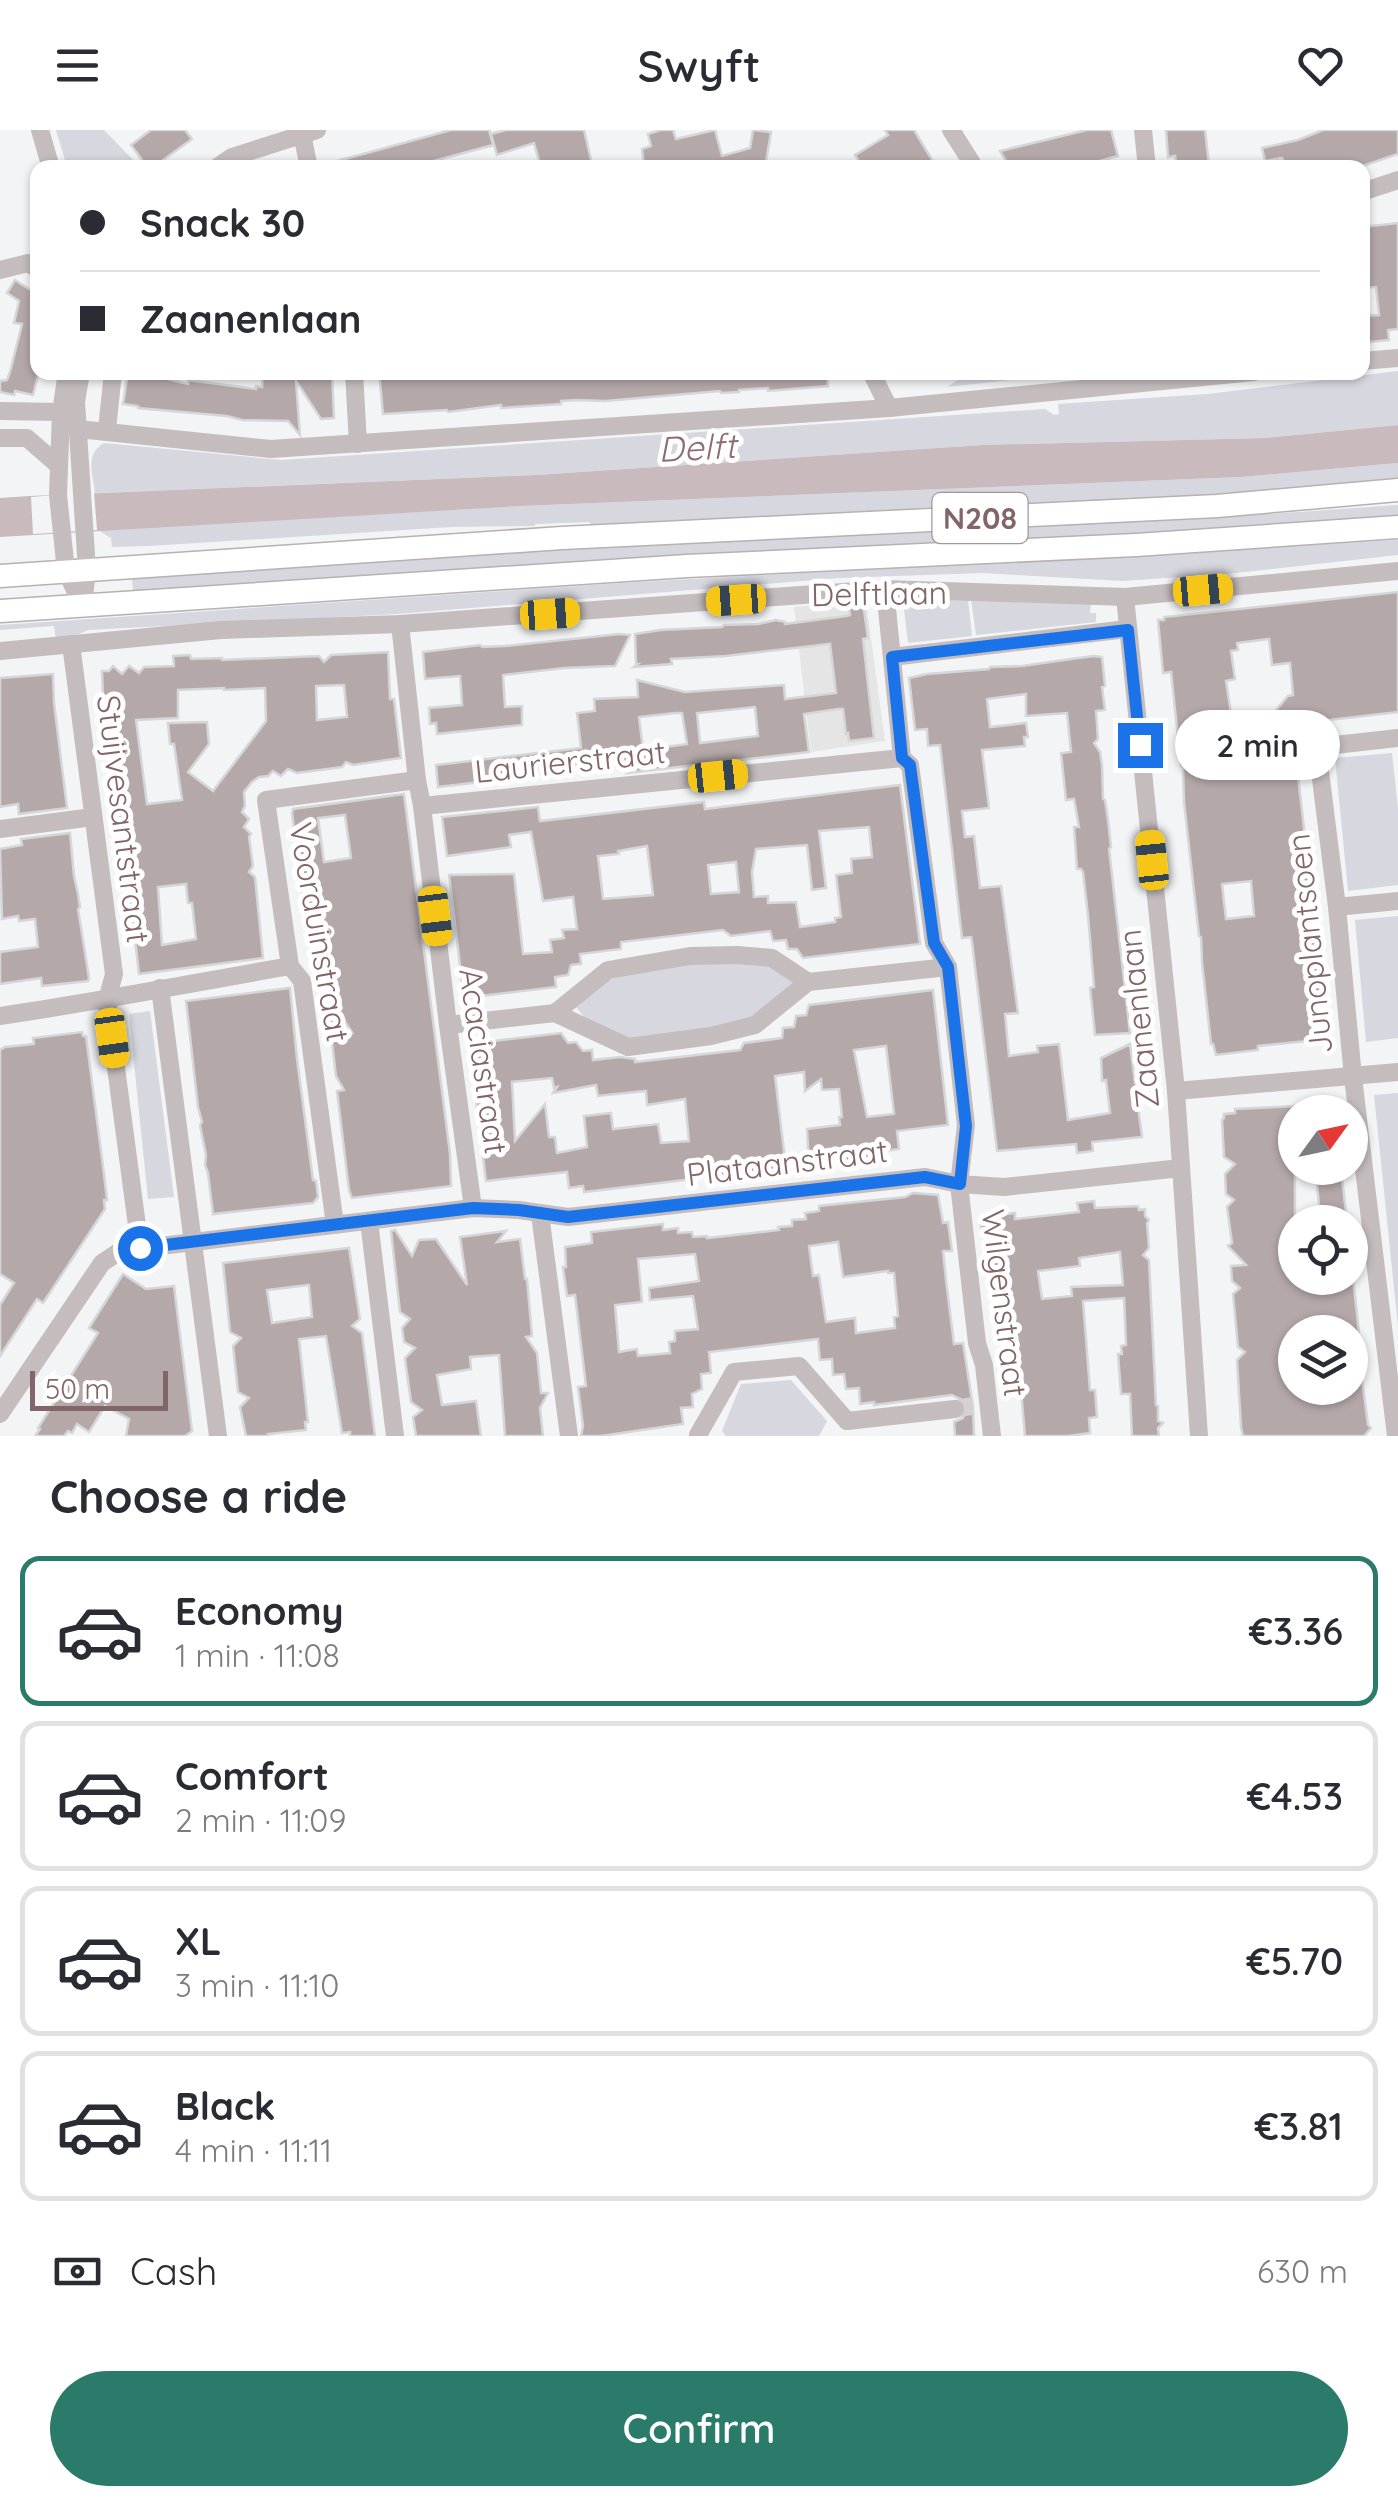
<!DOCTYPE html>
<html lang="en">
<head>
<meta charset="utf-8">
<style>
	:root { --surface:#fff; --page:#f7f7f7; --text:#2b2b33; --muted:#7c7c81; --line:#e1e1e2; --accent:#2b7b6a }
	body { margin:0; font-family:Quicksand,sans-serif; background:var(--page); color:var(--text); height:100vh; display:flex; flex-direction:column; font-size:38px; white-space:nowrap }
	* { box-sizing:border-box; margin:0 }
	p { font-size:32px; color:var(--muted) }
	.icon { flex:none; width:55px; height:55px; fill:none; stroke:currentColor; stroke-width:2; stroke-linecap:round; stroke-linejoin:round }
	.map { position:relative; height:1306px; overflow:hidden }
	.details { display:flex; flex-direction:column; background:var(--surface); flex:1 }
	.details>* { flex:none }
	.banner { position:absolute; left:30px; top:30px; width:1340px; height:220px; border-radius:20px; box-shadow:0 2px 8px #0004; display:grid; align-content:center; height:220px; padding:0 50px; background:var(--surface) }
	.needle { width:65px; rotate:57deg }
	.buttons { position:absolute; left:1278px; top:965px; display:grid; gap:20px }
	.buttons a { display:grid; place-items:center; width:90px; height:90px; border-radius:50%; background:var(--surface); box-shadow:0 2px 8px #0004; font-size:50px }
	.scale { position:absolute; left:30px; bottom:25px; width:138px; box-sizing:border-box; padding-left:10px; border:5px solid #826667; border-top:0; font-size:28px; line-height:35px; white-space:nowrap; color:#826667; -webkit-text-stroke:8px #fff; paint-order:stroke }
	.end { position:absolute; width:45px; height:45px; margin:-22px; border:12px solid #1a73e8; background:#fff; box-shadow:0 0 0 5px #fff }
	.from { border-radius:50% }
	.bubble { position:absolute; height:70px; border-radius:35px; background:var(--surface); box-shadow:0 2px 8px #0004; font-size:32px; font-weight:600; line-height:70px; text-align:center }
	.car { position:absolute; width:30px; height:60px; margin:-30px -15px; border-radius:12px; box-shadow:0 0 8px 2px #0007; background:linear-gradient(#f5c518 24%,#345 0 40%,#f5c518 0 76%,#345 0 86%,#f5c518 0) }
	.banner b { display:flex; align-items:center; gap:35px; height:95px; font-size:38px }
	.banner b+b { border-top:2px solid var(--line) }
	.banner i { width:25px; height:25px; background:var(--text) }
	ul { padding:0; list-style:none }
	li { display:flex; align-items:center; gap:30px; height:150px; margin:0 20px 15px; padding:0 30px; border:5px solid var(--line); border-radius:20px }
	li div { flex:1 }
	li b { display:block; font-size:38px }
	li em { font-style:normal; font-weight:600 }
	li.current { border-color:var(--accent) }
	li>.icon { width:90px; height:90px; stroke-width:1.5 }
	h2 { padding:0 50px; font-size:45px; line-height:120px }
	.pay { display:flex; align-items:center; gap:25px; height:110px; padding:0 50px; font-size:38px }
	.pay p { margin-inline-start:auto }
	.button { display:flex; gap:20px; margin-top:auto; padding:20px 50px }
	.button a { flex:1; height:115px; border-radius:60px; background:var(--accent); color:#fff; font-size:40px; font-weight:600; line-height:115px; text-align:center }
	header { display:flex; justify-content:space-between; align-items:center; height:130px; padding:0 50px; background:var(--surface); font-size:45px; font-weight:600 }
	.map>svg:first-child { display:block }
</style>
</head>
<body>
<header><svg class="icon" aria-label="menu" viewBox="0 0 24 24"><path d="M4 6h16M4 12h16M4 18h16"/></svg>Swyft<svg class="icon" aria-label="heart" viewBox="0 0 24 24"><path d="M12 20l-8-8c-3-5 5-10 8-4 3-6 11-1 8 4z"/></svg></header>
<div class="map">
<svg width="1398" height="1306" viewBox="0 0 1398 1306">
	<rect width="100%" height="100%" fill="#f2f4f6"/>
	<!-- built -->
	<polygon fill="#e6e5e6" points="866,471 885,611 811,622 794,477"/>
	<!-- green -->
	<g fill="#d7d7e0">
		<polygon points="56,0 104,0 140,37 67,37"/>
		<path d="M1398 241V295L1265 308 982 315 536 345 95 363C93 343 84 325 104 313L281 330 1045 279 1054 285 1059 284 1058 274 1207 264Z"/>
		<polygon points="969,243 969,242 1048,243 1047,246 947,257"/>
		<polygon points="1398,333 1398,351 1305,360 592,395 589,392 536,394 534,396 451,397 149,416 112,417 111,408 98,400 521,376 1241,347"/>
		<path d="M1398 375V391L133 461 132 448C328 434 524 420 720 411 946 400 1172 392 1398 375Z"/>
		<polygon points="1398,410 1398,425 1236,443 1123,451 982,443 839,448 397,484 88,500 72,507 56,510 54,496 0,500 0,495 621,453"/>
		<polygon points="968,469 972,506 908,513 903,470"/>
		<polygon points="971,469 1091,474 1090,483 1096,483 1096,492 976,505"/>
		<polygon points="1392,623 1398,678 1398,755 1348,761 1335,628"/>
		<polygon points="1398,786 1398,908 1366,912 1355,790"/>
		<polygon points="723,828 770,832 808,852 752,891 629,910 591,895 575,876 616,843"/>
		<polygon points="150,881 174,1067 148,1069 129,884"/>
		<polygon points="1398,963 1398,1196 1374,965"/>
		<polygon points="791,1250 827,1291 819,1306 726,1306 722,1301 741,1254"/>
	</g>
	<!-- water -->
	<polygon fill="#c9babe" points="1398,295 1398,333 1241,347 521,376 0,407 0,368 30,366 536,345 982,315 1265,308"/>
	<!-- pier -->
	<polygon fill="#f2f4f6" points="94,362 97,400 33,404 31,367"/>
	<!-- building -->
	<g fill="#b5a8a9" stroke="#d5d6d7" stroke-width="2.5" fill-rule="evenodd">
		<polygon points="151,0 185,0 192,9 152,38 148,38 131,15"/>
		<polygon points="451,0 489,0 493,15 426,33 428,38 330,38 330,33"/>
		<polygon points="506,0 584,0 593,38 541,38 534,13 497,25 491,4"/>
		<polygon points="661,0 673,0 676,9 715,0 722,26 750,18 753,0 771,2 765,38 644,38 642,19 651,16 648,4"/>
		<polygon points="885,0 914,0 937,38 863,38 855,25 888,5"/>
		<polygon points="1087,0 1111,0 1118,26 1074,38 1010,38 1000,21"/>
		<polygon points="1166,0 1205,0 1209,35 1177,38 1175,26 1168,27"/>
		<polygon points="1323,0 1398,0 1398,24 1357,38 1286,38 1282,28 1265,31 1262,18 1298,10"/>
		<polygon points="1398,93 1398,199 1388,200 1389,210 1362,213 1362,186 1379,185 1376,157 1366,158 1362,97"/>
		<polygon points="15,150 29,159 38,161 38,246 33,265 15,261 14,265 0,262 0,251 7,250 10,242 22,194 14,193 19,171 7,163"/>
		<polygon points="128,242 156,242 155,246 188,254 188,250 256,259 256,256 262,257 263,242 332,242 334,288 321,289 296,251 300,305 288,291 242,290 227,286 138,278 138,276 123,274"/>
		<polygon points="379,242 550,242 550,244 827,242 828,256 768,261 768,258 739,260 739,262 721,263 720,261 605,271 577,270 561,271 561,274 501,278 501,275 448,282 447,280 383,284"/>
		<path d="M1398 462V582L1294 594V610L1306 716 1313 727 1307 728 1328 909 1258 916V920L1216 925 1213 914H1211L1202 832 1201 807 1199 806 1197 788 1184 672 1183 637 1181 636 1171 542 1163 543 1158 490H1164V487ZM1269 509 1272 535 1290 533 1293 565 1288 566 1266 592 1270 622 1238 625 1239 635 1210 639 1206 609 1213 608 1212 598 1233 596 1226 551 1235 549 1231 521 1238 520 1237 513ZM1251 751 1254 786 1226 789 1222 754Z"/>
		<path d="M863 473 868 508 863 509 874 608 849 611 848 603 846 604 843 579H838L804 584 809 622 626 643V636L623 635 438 657 436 635 581 618 577 583 595 581 594 569 638 567 637 550 685 562 784 555 785 569 836 563 830 514 726 526 671 529 672 534 634 537 638 534H636L635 504 660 500 722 497 724 495 758 494 776 490 785 492V494L846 486 850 485 849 474ZM755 577 758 606 700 613 697 583ZM675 583H682L687 614 643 620 639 587Z"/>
		<polygon points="619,504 630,505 615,536 564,538 503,545 505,577 522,576 522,595 437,604 436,593 430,594 429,578 462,575 460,546 425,549 423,522 480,515 482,517 505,516"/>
		<path d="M388 522 390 569H394L401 628 353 635 346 632 342 637 297 643 288 639 281 646 273 641 268 646 259 647 252 652 244 662 245 676 242 682 249 689 244 697 251 704 249 707 253 736 249 742 255 747 263 828 139 844 126 731 122 727 125 723 120 701 119 675 114 671 118 667 115 648 111 643 114 640 103 568 102 541H109L113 536 122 544 129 536 139 543 144 537 174 536 173 526 190 525 191 529 222 528V530L319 526 324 532 331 525ZM344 555 347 587 317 590 316 556ZM224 558V560L265 558 266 591 213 661 188 642 209 614 207 592 168 593 170 614H174L182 670 147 674 136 590 178 588V560ZM186 754 188 773H192L196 809 162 815 158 757Z"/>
		<polygon points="1093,526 1102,527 1105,556 1102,557 1105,580 1096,581 1098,609 1094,613 1100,622 1102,635 1103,669 1105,670 1108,690 1111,717 1109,719 1130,903 1095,905 1090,858 1094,857 1088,785 1083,742 1081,739 1077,739 1074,697 1079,697 1074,669 1066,670 1061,623 1071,622 1067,583 1026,586 1026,564 987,569 990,597 1026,593 1028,607 1024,607 1025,616 982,620 989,678 962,681 965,707 974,706 980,758 1001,756 1018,883 1005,884 1009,926 1038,922 1037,916 1059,914 1068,990 1110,983 1106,950 1102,951 1101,928 1130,914 1142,1007 1092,1012 1093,1021 1077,1023 1076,1014 997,1021 972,812 971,807 962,808 940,615 928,616 927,599 915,600 909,548 927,544 989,539 990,537 1022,536"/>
		<polygon points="53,544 54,573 67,678 19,684 18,674 0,677 0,548"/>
		<path d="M900 655 920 814 803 828 797 819H788L786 810 773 811 770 801 731 806 723 800 621 812V819L580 824 581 834 571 835 568 845 555 847 556 857 464 868 449 745 514 744 523 824 552 822 550 810 564 808 562 800 577 799 573 767 543 771 531 702 509 705 511 717 447 726 442 687 538 677 540 691 704 672 705 679ZM869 697 872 727 851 729 852 743 836 745 841 787 835 788V792L800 797 796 772 768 773V766L754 767 752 742 756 719 807 715 812 760 826 758 819 701ZM647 716 653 765 603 769 598 726 619 724 618 721ZM736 732 739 762 711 764 708 735Z"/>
		<path d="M404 664 450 1024 451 1056 352 1068 349 1060 337 961 344 960 336 946 329 888 353 904 324 860 318 821 310 822 292 683 293 679ZM345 685 351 728 324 732 318 688Z"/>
		<polygon points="70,703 74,746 78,764 80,777 78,779 89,848 88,851 42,856 41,848 0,854 0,822 38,817 35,789 19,791 18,786 2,789 0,719 22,715 21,709"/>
		<polygon points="290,858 297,929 313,1050 316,1051 318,1067 313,1073 213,1084 208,1043 205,1035 206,1025 200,995 202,992 198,977 186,871"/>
		<path d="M933 860 948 995 897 1001 899 1019 885 1021 886 1026 809 1035 807 999 840 995 839 987H842L839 959 822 960 821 949 805 961 804 942 775 946 786 1038 584 1062 583 1056 569 1058 567 1042 486 1051 469 914 561 903 568 913 576 912 583 921 592 920 593 930 620 927 635 929V932L740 920 744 913 782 908 783 898 794 897 796 886 806 885 809 875ZM886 916 894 984 867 987 854 920ZM552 948 554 958 557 957 553 963 596 955 598 966 646 961 647 975 685 969 689 1011 661 1013 658 994 613 999 611 983 584 986 587 1017 557 1023 555 1007H549L545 974 515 1011 512 952Z"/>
		<polygon points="82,902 83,906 86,906 104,1044 107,1070 104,1070 105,1079 43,1173 37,1169 0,1226 0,1175 14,1153 0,1144 0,920 5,917 34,914 33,908"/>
		<polygon points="1295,976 1295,997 1287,998 1289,1027 1293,1027 1295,1038 1295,1148 1353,1148 1359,1202 1294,1203 1295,1258 1310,1258 1311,1264 1340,1261 1339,1258 1350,1258 1350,1218 1358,1217 1368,1295 1371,1298 1364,1306 1243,1306 1241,1297 1237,1230 1245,1222 1238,1217 1233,1164 1240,1158 1232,1151 1231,1136 1246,1135 1228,1116 1232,1113 1227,1077 1234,1070 1226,1064 1225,1044 1235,1034 1224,1027 1222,990 1224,988 1224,984 1235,983 1235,979"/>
		<polygon points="1315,1038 1341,1038 1347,1092 1321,1092"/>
		<path d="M913 1063 938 1065 943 1093 948 1092 952 1121H943L946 1150 954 1214 963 1213 973 1277 974 1306H955L954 1292 963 1288 967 1279 964 1271 952 1265 874 1275V1272L860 1274 859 1258 846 1259 844 1244 833 1245 832 1229 820 1230 818 1209 709 1222 711 1243 701 1244 702 1259 692 1264 693 1277 681 1278 683 1294 601 1306H581L583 1296 578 1257 586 1256 575 1165 567 1166 563 1137H566L565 1117 592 1113 591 1102 663 1094V1100L678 1098V1103L692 1102 693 1107 707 1106V1108L779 1100 778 1097 792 1096V1090L806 1089 805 1083 819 1081V1076L905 1067ZM838 1112 843 1147 888 1141V1143H894L898 1186 894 1187 895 1198 856 1203 855 1188 826 1192 819 1145 813 1146 809 1116ZM695 1124 699 1151 649 1158 650 1170 693 1166 698 1199 675 1201V1211L669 1212 670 1223 638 1226 637 1219 619 1222 615 1175 642 1172 638 1129Z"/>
		<path d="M1094 1071 1095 1078 1138 1076 1139 1080 1145 1079V1086L1149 1090 1147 1093 1149 1118 1143 1125 1149 1130 1156 1275 1158 1276V1291L1163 1293 1158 1298 1159 1306H1132L1130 1264H1121L1118 1224H1122L1121 1216 1126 1215 1124 1168 1083 1171 1090 1260H1095L1097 1287 1089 1288 1090 1303 1068 1306H1025L1017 1214 1000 1215 987 1105 982 1106 980 1087 1015 1083V1089L1079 1082 1077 1073ZM1120 1122 1123 1155 1071 1157 1072 1166 1042 1169 1038 1141 1080 1136 1079 1128Z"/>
		<polygon points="395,1100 412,1126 419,1110 436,1109 467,1155 460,1107 506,1101 497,1112 520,1109 525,1149 527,1149 532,1206 526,1207 537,1223 541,1263 548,1263 540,1278 543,1306 505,1306 499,1225 470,1227 471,1239 437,1245 442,1275 476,1271 481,1306 416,1306 413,1287 422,1280 411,1272 406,1236 405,1228 415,1218 404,1212 402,1198 410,1189 400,1182 391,1101"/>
		<path d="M349 1118 360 1189 352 1196 362 1203 375 1306H350V1302L342 1303 326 1206 299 1209 308 1292H305L306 1300 268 1304 269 1306H246L240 1277 249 1268 238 1262 233 1216 241 1208 230 1202 223 1133ZM309 1155 312 1187 272 1193 267 1160Z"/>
		<polygon points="123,1144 146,1159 174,1156 192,1301 185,1306 126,1306 129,1289 105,1276 89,1302 77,1294 72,1303 68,1301 64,1306 35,1306 40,1299 38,1298 98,1203 89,1198"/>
	</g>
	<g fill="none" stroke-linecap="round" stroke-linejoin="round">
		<!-- minor-tunnel -->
		<polyline stroke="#d6d0d2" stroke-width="18" stroke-dasharray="18 9" stroke-linecap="butt" points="955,1279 972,1276"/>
		<defs>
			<g id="major">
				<polyline points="0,446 562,408 1217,376 1398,360"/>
				<polyline points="0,481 687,436 1136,415 1398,397"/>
			</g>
		</defs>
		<!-- major casing -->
		<use href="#major" stroke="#b9b0b0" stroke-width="25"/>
		<!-- minor -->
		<g stroke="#c4bcbd" stroke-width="18">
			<polyline points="40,0 51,38"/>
			<polyline points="951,0 975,38"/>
			<polyline points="1143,0 1147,38"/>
			<polyline points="302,4 309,38"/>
			<polyline points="216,38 232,27 317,0"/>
			<polyline points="1362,62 1398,50"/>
			<polyline points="0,140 28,133 38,139"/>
			<polyline points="1362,231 1398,228"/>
			<polyline points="67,242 61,282 58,365 66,441 83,477"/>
			<polyline points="81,242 76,272 87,440 83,476"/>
			<polyline points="354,242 358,314"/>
			<polyline points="871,242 889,278"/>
			<polyline points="0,281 61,282"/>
			<polyline points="78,299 271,319 889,278 1254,242"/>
			<polyline points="107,300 113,242"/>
			<polyline points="0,308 27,308 58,335"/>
			<polyline points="885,459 902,628 910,635 934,813 948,837 966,995 959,1054 977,1213 984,1235 992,1306"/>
			<polyline points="1125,467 1176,961 1199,1306"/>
			<polyline points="400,494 417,650 422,676 448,895 473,1078"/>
			<polyline points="71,514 114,844 107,870 140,1118"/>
			<polyline points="0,521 221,500 400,494 885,459 1125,467 1398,441"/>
			<polyline points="892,527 1127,499"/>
			<polyline points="422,676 902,628"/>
			<polyline points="0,699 93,687"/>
			<polyline points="1337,777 1398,771"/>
			<polyline points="160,858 218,1306"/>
			<polyline points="555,883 608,840 690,826 737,825 772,828 808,852"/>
			<path d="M0 886C97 872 193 853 290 836"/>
			<polyline points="448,895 555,883 628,917 711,906 755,895 808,852 948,837"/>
			<polyline points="1176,961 1398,942"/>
			<polyline points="540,1084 569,1306"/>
			<polyline points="369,1091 395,1306"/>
			<polyline points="335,1095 302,851 290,836 266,670 417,650"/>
			<polyline points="0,1284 102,1133 120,1121 473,1078 519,1080 568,1087 925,1047 959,1054 1004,1057 1181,1038"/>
			<polyline points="847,1291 955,1279"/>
			<polyline points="698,1305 734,1242 799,1236 847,1291"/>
			<polyline points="1396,1306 1353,947 1337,777 1317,617 1398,608"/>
		</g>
		<!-- major -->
		<use href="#major" stroke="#fff" stroke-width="22"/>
	</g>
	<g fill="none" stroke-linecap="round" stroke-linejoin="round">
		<!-- route -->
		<polyline stroke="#1a73e8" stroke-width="12" points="140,1118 473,1078 519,1080 568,1087 925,1047 960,1054 966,996 948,837 934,813 910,635 902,628 892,527 1128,500 1140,615"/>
	</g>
	<g text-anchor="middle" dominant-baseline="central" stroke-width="10" stroke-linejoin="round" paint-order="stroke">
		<!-- shield labels -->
		<rect fill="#fff" stroke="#a89495" stroke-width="2.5" x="932.5" y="363" width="95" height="50" rx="8"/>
		<g font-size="30" font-weight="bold" fill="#826667">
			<text x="980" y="388">N208</text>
		</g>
		<!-- street labels -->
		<g font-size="32" fill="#826667" stroke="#fff">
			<text transform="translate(879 463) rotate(-1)">Delftlaan</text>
			<text transform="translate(570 631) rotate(-6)">Laurierstraat</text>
			<text transform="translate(124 689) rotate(83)">Stuijvesantstraat</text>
			<text transform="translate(320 802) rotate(80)">Voorduinstraat</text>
			<text transform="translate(1309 814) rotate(-96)">Junoplantsoen</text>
			<text transform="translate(1138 889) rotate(-96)">Zaanenlaan</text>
			<text transform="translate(484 931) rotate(82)">Acaciastraat</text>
			<text transform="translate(787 1032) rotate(-7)">Plataanstraat</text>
			<text transform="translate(1005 1173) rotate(83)">Wilgenstraat</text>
		</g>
		<!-- water labels -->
		<g font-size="35" font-style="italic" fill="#8d6c73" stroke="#fff">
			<text transform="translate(697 317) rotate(-3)">Delft</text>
		</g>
	</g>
</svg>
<div class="buttons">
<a><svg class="needle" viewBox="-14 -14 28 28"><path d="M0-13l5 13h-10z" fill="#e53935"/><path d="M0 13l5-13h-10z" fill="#7c7c81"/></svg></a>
<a><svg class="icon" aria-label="locate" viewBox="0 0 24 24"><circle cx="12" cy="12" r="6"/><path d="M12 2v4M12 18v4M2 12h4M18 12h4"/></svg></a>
<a><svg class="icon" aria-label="layers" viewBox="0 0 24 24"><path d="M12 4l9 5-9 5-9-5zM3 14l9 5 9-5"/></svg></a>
</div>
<div class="scale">50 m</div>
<i class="end from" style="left:140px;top:1118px"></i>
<i class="end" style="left:1140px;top:615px"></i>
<div class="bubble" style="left:1175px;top:580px;width:165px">2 min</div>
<i class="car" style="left:1203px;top:460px;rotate:85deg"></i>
<i class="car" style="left:736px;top:470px;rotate:266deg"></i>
<i class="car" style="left:550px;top:484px;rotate:86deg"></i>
<i class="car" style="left:718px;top:646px;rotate:84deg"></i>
<i class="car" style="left:1152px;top:730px;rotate:354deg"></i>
<i class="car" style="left:435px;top:786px;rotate:173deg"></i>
<i class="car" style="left:112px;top:908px;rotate:172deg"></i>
<div class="banner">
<b><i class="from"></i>Snack 30</b>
<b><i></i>Zaanenlaan</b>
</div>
</div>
<section class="details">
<h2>Choose a ride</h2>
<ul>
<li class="current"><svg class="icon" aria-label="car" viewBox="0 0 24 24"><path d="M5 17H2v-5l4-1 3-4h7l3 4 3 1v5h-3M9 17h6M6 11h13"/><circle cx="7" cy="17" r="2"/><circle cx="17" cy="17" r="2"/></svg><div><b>Economy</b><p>1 min · 11:08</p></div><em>€3.36</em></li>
<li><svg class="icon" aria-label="car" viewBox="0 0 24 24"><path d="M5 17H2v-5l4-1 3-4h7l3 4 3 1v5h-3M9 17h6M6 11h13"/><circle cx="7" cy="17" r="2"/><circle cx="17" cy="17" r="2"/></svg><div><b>Comfort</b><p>2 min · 11:09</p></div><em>€4.53</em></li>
<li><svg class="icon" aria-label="car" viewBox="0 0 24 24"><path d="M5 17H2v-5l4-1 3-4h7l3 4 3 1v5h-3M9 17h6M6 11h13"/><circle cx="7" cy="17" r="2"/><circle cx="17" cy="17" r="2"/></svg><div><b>XL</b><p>3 min · 11:10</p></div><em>€5.70</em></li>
<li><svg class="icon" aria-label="car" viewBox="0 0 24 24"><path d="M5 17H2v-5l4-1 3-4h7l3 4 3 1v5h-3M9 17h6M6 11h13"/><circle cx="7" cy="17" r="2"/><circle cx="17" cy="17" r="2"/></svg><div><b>Black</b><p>4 min · 11:11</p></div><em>€3.81</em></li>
</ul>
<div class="pay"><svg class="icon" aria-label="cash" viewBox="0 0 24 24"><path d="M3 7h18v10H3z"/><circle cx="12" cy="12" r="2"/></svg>Cash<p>630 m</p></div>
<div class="button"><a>Confirm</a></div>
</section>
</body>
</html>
